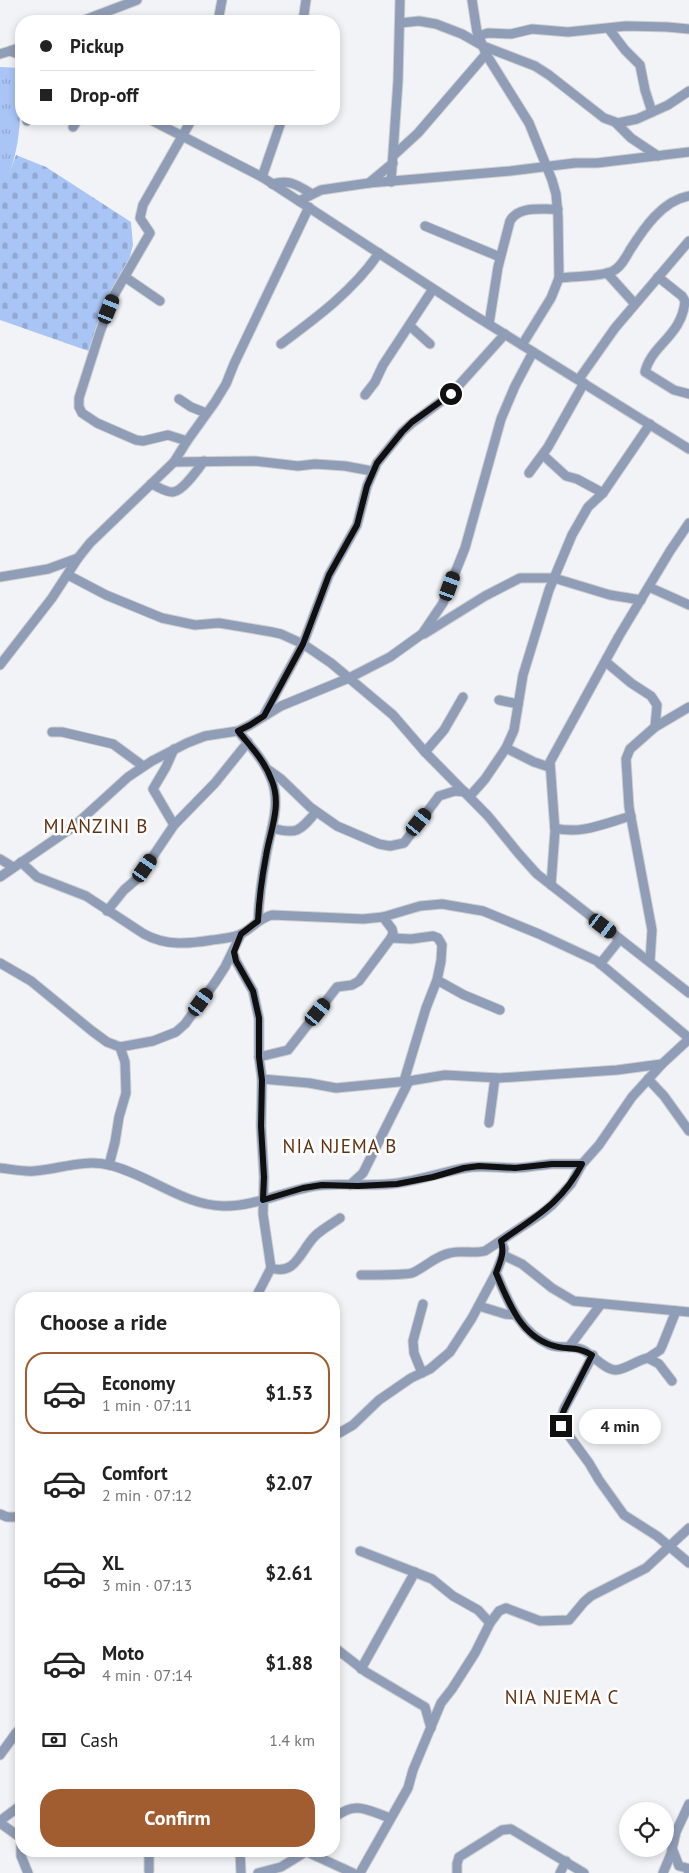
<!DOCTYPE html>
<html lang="en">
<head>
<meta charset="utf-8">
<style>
	:root { --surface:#fff; --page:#f6f6f6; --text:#222; --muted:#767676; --line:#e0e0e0; --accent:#a15c2f }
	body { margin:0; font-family:"PT Sans",sans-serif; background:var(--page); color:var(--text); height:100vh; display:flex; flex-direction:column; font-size:19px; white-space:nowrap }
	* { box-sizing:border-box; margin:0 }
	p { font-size:16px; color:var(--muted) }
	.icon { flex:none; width:28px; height:28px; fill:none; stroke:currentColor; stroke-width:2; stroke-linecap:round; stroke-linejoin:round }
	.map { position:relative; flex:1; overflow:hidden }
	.panel { position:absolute; left:15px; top:1292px; width:325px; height:565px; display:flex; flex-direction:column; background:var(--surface); border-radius:20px; box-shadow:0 2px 8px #0003 }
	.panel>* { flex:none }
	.banner { position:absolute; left:15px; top:15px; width:325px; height:110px; border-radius:20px; box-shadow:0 2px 8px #0003; display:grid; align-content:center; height:110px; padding:0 25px; background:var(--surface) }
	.tools { position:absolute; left:619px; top:1802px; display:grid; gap:10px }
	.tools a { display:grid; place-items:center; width:55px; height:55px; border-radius:50%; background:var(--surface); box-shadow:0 2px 8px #0003; font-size:25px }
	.end { position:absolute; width:22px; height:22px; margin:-11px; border:6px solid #101011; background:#fff; box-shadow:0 0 0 2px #fff }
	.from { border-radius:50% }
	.bubble { position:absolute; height:35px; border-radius:18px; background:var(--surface); box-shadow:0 2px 8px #0003; font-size:16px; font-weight:700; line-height:35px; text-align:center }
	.car { position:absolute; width:15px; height:30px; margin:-15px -8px; border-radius:6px; box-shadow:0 0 4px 1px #0007; background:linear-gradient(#222 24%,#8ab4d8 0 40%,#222 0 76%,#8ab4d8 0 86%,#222 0) }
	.banner b { display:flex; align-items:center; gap:18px; height:48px; font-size:19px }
	.banner b+b { border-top:1px solid var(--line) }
	.banner i { width:12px; height:12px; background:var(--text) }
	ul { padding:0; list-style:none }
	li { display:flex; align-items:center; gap:15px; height:82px; margin:0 10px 8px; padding:0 15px; border:2px solid transparent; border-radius:20px }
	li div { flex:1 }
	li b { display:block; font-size:19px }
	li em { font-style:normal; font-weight:700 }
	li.selected { border-color:var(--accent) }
	li>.icon { width:45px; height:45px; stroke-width:1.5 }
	h2 { padding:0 25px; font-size:22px; line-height:60px }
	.pay { display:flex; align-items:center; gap:12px; height:55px; padding:0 25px; font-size:19px }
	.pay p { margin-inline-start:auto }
	.button { display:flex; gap:10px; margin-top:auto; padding:10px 25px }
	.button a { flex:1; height:58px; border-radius:20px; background:var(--accent); color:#fff; font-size:20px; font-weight:700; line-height:58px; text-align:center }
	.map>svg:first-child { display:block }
</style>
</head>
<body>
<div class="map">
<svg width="689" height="1873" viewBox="0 0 689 1873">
	<defs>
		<pattern id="cemetery-stones" width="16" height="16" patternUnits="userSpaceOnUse" patternTransform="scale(1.25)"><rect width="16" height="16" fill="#a9c5f6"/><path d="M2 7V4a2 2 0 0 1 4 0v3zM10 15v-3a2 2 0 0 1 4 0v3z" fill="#90a8d2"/></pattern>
		<pattern id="park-tufts" width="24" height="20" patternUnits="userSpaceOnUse" patternTransform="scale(1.25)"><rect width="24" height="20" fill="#a9c5f6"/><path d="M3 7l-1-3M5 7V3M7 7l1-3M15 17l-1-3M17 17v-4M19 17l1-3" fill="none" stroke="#90a8d2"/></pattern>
	</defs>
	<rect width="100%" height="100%" fill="#f2f3f6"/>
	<!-- cemetery -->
	<polygon fill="url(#cemetery-stones)" points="16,155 46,167 131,222 133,245 121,291 97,354 0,320 0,174 9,174"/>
	<!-- park -->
	<path fill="url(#park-tufts)" d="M0 67 21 68C21 105 22 140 9 175L0 174Z"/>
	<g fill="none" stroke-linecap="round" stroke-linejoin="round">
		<defs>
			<g id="minor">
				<polyline points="472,0 477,32 486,54 529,123 552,180 556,194 558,216 559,278 551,298 522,345"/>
				<polyline points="82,21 137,0"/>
				<polyline points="218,21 222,0"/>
				<polyline points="303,21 306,0"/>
				<polyline points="400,23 419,21 436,24 462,34 483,46 535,66 549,75 604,118 618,123 637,119 668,105 689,91"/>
				<polyline points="609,29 625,50 640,65 645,90 652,112"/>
				<polyline points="478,36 488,33 511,34 532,29 568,32 626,26 667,27 689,29"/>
				<polyline points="10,51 21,47"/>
				<polyline points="0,54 10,51 21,55"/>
				<polyline points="149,119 262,177 469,312 689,449"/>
				<polyline points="27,121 28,119"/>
				<polyline points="616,123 631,138 658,156"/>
				<polyline points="73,127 78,119"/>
				<polyline points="394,155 418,133 486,54"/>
				<polyline points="262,177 282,119"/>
				<polyline points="391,182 398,81 400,0"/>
				<polyline points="369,183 393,163"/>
				<path d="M272 184C290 179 297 185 312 194"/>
				<polyline points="299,201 321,190 369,183 510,171 575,163 597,163 689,152"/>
				<polyline points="425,226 500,257"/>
				<polyline points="607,273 635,304"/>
				<polyline points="125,277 160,301"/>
				<path d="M658 277 682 296 685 301C682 336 651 345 645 372L674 390 689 394"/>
				<path d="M559 278C574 276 601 277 613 271 621 267 626 257 630 250 644 228 662 201 689 196"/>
				<path d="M489 324 498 267 510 221C519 205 541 210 558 209"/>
				<polyline points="410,326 430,344"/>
				<path d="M281 344C316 318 354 290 379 253"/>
				<polyline points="579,379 615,328 689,241"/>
				<polyline points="365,395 375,382 383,365 433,289"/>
				<polyline points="179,399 191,407 206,413"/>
				<polyline points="187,441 168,435 143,441 136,440 97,423 82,413 79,407 79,398 100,332 114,295 150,233 140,218 143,205 192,119"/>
				<polyline points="543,455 566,476 577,479 603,493"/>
				<polyline points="174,462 255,461 298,466 315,464 345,466 372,471"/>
				<polyline points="529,473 548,447 584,383"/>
				<path d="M151 484C157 486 167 493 173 492 183 491 198 469 204 461"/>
				<polyline points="68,575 106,595 162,618 195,625 219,623 272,632 281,634 303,644 331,663 393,715 425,752 488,816 519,854 537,874 689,993"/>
				<polyline points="0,577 48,569 78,558"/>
				<polyline points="649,587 689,605"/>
				<polyline points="424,634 485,596 520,578 554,578 610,595 641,600"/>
				<polyline points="606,662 631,683 651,696 657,705 655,727"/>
				<polyline points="0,665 52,598 78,558 90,543 174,462 187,441 215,402 226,384 234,364 309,207"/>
				<polyline points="499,700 518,704"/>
				<polyline points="264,715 303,644 329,575 357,525 367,486 377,463 402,432 412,423 451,394 505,334"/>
				<path d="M238 731C251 747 265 761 272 781 281 806 270 831 266 856 262 877 259 899 258 921"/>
				<polyline points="52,732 62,732 113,744 143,766"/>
				<polyline points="506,748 534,762 549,767"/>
				<polyline points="174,749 166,767 153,789 174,825"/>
				<polyline points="425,752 444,730 463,697"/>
				<polyline points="267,769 281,779 310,807 337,826 379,844 390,846 404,843 439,796 455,791 465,792"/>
				<polyline points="470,796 485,779 506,748 514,730 523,675 549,590 572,535 588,507 603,493 650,424"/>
				<path d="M272 828C297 835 300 831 316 812"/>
				<path d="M555 828C580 835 606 823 631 816"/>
				<polyline points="0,859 13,867"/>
				<path d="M21 862 37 877 86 896 144 934C166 946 188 944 212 940 221 939 231 938 239 935 252 929 257 919 272 915L363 919 383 917 420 906 442 904 483 911 539 934 597 961 689 1038"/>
				<polyline points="0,877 73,827 128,777 152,761 187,743 205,736 238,731 250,725 281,706 349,678 390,657 422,634 443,603 465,548 501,419 515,386 533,352"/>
				<polyline points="551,885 555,831 550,762 619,636 670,551 689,523"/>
				<polyline points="107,911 124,890 139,877 174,825 215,783 248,742"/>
				<polyline points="391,938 411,939 433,936 438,938 442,945 441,961 437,980 426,1008 404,1081"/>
				<polyline points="233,952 236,961 253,991 259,1019 259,1057 262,1079 261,1126 264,1177 263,1214 271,1268 255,1299"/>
				<polyline points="650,961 652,930 629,807 626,759 630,749 655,727 689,707"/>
				<polyline points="0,963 31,981 92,1031 107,1042 120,1047 153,1041 176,1032 185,1024 216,981 225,967 241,934"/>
				<polyline points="600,964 620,939"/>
				<polyline points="437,980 464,995 500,1010"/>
				<polyline points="259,1057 288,1050 337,987 352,985 359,981 391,938 393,933 392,929 383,917"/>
				<polyline points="262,1079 309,1083 336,1088 409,1081 445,1075 499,1078 617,1070 662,1064"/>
				<polyline points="648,1079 664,1096 689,1131"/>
				<polyline points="489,1123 495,1078"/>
				<polyline points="109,1165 115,1142 119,1117 126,1093 125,1062 120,1047"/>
				<path d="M0 1168C11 1169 23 1172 34 1171 59 1169 84 1159 109 1165 148 1174 182 1205 223 1206 257 1207 289 1188 323 1185 348 1183 373 1187 398 1183 421 1180 443 1172 465 1168 481 1165 498 1168 514 1168 527 1168 539 1165 552 1164 562 1164 572 1164 582 1164"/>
				<polyline points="350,1185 363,1173 409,1081"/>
				<polyline points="503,1255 522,1264 552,1288 574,1301 689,1312"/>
				<path d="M271 1268C296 1276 300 1251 315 1236 322 1229 332 1224 340 1218"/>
				<path d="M496 1273C508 1301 519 1332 550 1345 560 1349 573 1345 583 1350 593 1355 605 1370 616 1370 627 1369 637 1360 648 1358L659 1364 672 1381"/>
				<path d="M361 1275C370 1275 406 1275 412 1273 426 1267 435 1256 450 1253 462 1250 473 1254 485 1251L541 1214 552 1205 571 1184 582 1164 599 1145 632 1097 662 1064 689 1039"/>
				<polyline points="479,1306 505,1314 515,1315"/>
				<polyline points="569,1347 601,1304"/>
				<polyline points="593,1355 564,1409 561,1419 561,1425 589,1463 599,1480 624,1515 657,1536 689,1563"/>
				<polyline points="648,1358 660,1350 662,1346 676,1311"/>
				<polyline points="422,1373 414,1353 413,1341 423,1304"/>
				<polyline points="334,1436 353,1425 379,1400 411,1378 430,1369 450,1352 472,1318 496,1273 503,1255 504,1249 501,1241"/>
				<polyline points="0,1514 7,1517 21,1517"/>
				<polyline points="360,1551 432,1579 453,1596 478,1610 490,1623"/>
				<polyline points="334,1647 366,1672 425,1707 431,1728"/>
				<polyline points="361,1669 415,1572"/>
				<polyline points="0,1755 16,1733 21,1728"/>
				<path d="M334 1818C355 1800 367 1810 390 1818"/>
				<polyline points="0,1821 21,1805"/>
				<polyline points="0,1823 21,1838"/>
				<polyline points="21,1844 21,1856 28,1873"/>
				<polyline points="672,1848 679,1866 687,1868 689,1873"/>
				<polyline points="240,1851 241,1873"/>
				<polyline points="307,1852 353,1873"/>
				<polyline points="149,1871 149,1851"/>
				<polyline points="258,1873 281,1867 307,1851"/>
				<polyline points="360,1873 408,1788 413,1770 441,1703 452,1689 475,1653 490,1623 499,1611 506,1608 540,1621 569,1620 584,1602 591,1596 646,1568 689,1528"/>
				<polyline points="457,1873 457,1864 459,1857 502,1830 511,1829 584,1873"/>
				<polyline points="560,1873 566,1861"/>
				<polyline points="663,1873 671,1854 676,1832 689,1804"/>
			</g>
		</defs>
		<!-- minor casing -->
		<use href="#minor" stroke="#cecfd1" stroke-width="11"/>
		<!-- minor -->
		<use href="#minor" stroke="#8f9db7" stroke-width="9"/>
	</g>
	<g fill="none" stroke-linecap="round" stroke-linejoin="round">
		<!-- route -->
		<path stroke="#101011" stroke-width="6" d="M451 394 412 422 402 432 377 463 367 486 357 525 329 575 303 644 264 716 250 725 238 731C251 747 265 761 272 781 282 806 270 831 266 856 262 877 259 899 258 921L241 934 234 952 236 961 253 991 259 1018V1057L262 1080 261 1126 264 1177 263 1200 303 1188 322 1185 358 1186 397 1184 433 1177 464 1168 479 1166 515 1168 552 1164H582C562 1203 535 1217 501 1241 505 1253 500 1262 496 1273 508 1301 520 1335 551 1345 568 1351 575 1345 592 1355L564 1410 561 1419V1426"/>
	</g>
	<g text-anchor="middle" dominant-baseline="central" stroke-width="5" stroke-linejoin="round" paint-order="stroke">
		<!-- quarter labels -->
		<g font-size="19" letter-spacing="1" fill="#603212" stroke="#fff">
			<text x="96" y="826">MIANZINI B</text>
			<text x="340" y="1146">NIA NJEMA B</text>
			<text x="562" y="1697">NIA NJEMA C</text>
		</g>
	</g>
</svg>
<div class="tools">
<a><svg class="icon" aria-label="locate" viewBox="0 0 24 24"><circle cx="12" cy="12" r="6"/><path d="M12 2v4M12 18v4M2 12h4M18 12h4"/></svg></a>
</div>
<i class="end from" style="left:451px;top:394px"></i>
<i class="end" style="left:561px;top:1426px"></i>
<div class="bubble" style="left:579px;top:1409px;width:82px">4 min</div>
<i class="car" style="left:109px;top:309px;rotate:22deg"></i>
<i class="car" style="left:450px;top:586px;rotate:20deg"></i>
<i class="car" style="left:419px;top:822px;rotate:39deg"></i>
<i class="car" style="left:145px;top:868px;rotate:35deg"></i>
<i class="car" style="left:603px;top:926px;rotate:127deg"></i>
<i class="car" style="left:201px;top:1002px;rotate:36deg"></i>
<i class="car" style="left:318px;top:1012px;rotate:39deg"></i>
<div class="banner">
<b><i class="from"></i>Pickup</b>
<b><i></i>Drop-off</b>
</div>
<section class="panel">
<h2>Choose a ride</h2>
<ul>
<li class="selected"><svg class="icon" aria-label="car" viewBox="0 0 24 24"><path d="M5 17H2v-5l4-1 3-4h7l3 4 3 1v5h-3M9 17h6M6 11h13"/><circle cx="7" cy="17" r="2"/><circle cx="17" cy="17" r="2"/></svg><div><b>Economy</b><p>1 min · 07:11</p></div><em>$1.53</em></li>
<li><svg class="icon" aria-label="car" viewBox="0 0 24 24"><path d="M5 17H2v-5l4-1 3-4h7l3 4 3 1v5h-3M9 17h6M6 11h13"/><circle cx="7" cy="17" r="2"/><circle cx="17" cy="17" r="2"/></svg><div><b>Comfort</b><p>2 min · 07:12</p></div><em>$2.07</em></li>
<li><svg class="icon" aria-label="car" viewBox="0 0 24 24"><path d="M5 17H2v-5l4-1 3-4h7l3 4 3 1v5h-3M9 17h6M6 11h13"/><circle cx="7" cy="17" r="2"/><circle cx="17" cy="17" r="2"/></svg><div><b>XL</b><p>3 min · 07:13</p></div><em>$2.61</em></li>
<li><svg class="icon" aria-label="car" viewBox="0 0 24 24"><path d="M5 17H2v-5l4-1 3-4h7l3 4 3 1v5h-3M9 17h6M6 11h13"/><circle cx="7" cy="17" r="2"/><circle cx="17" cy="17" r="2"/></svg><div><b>Moto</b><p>4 min · 07:14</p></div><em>$1.88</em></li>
</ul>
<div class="pay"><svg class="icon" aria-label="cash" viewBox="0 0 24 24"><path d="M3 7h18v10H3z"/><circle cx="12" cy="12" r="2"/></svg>Cash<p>1.4 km</p></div>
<div class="button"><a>Confirm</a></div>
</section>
</div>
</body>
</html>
